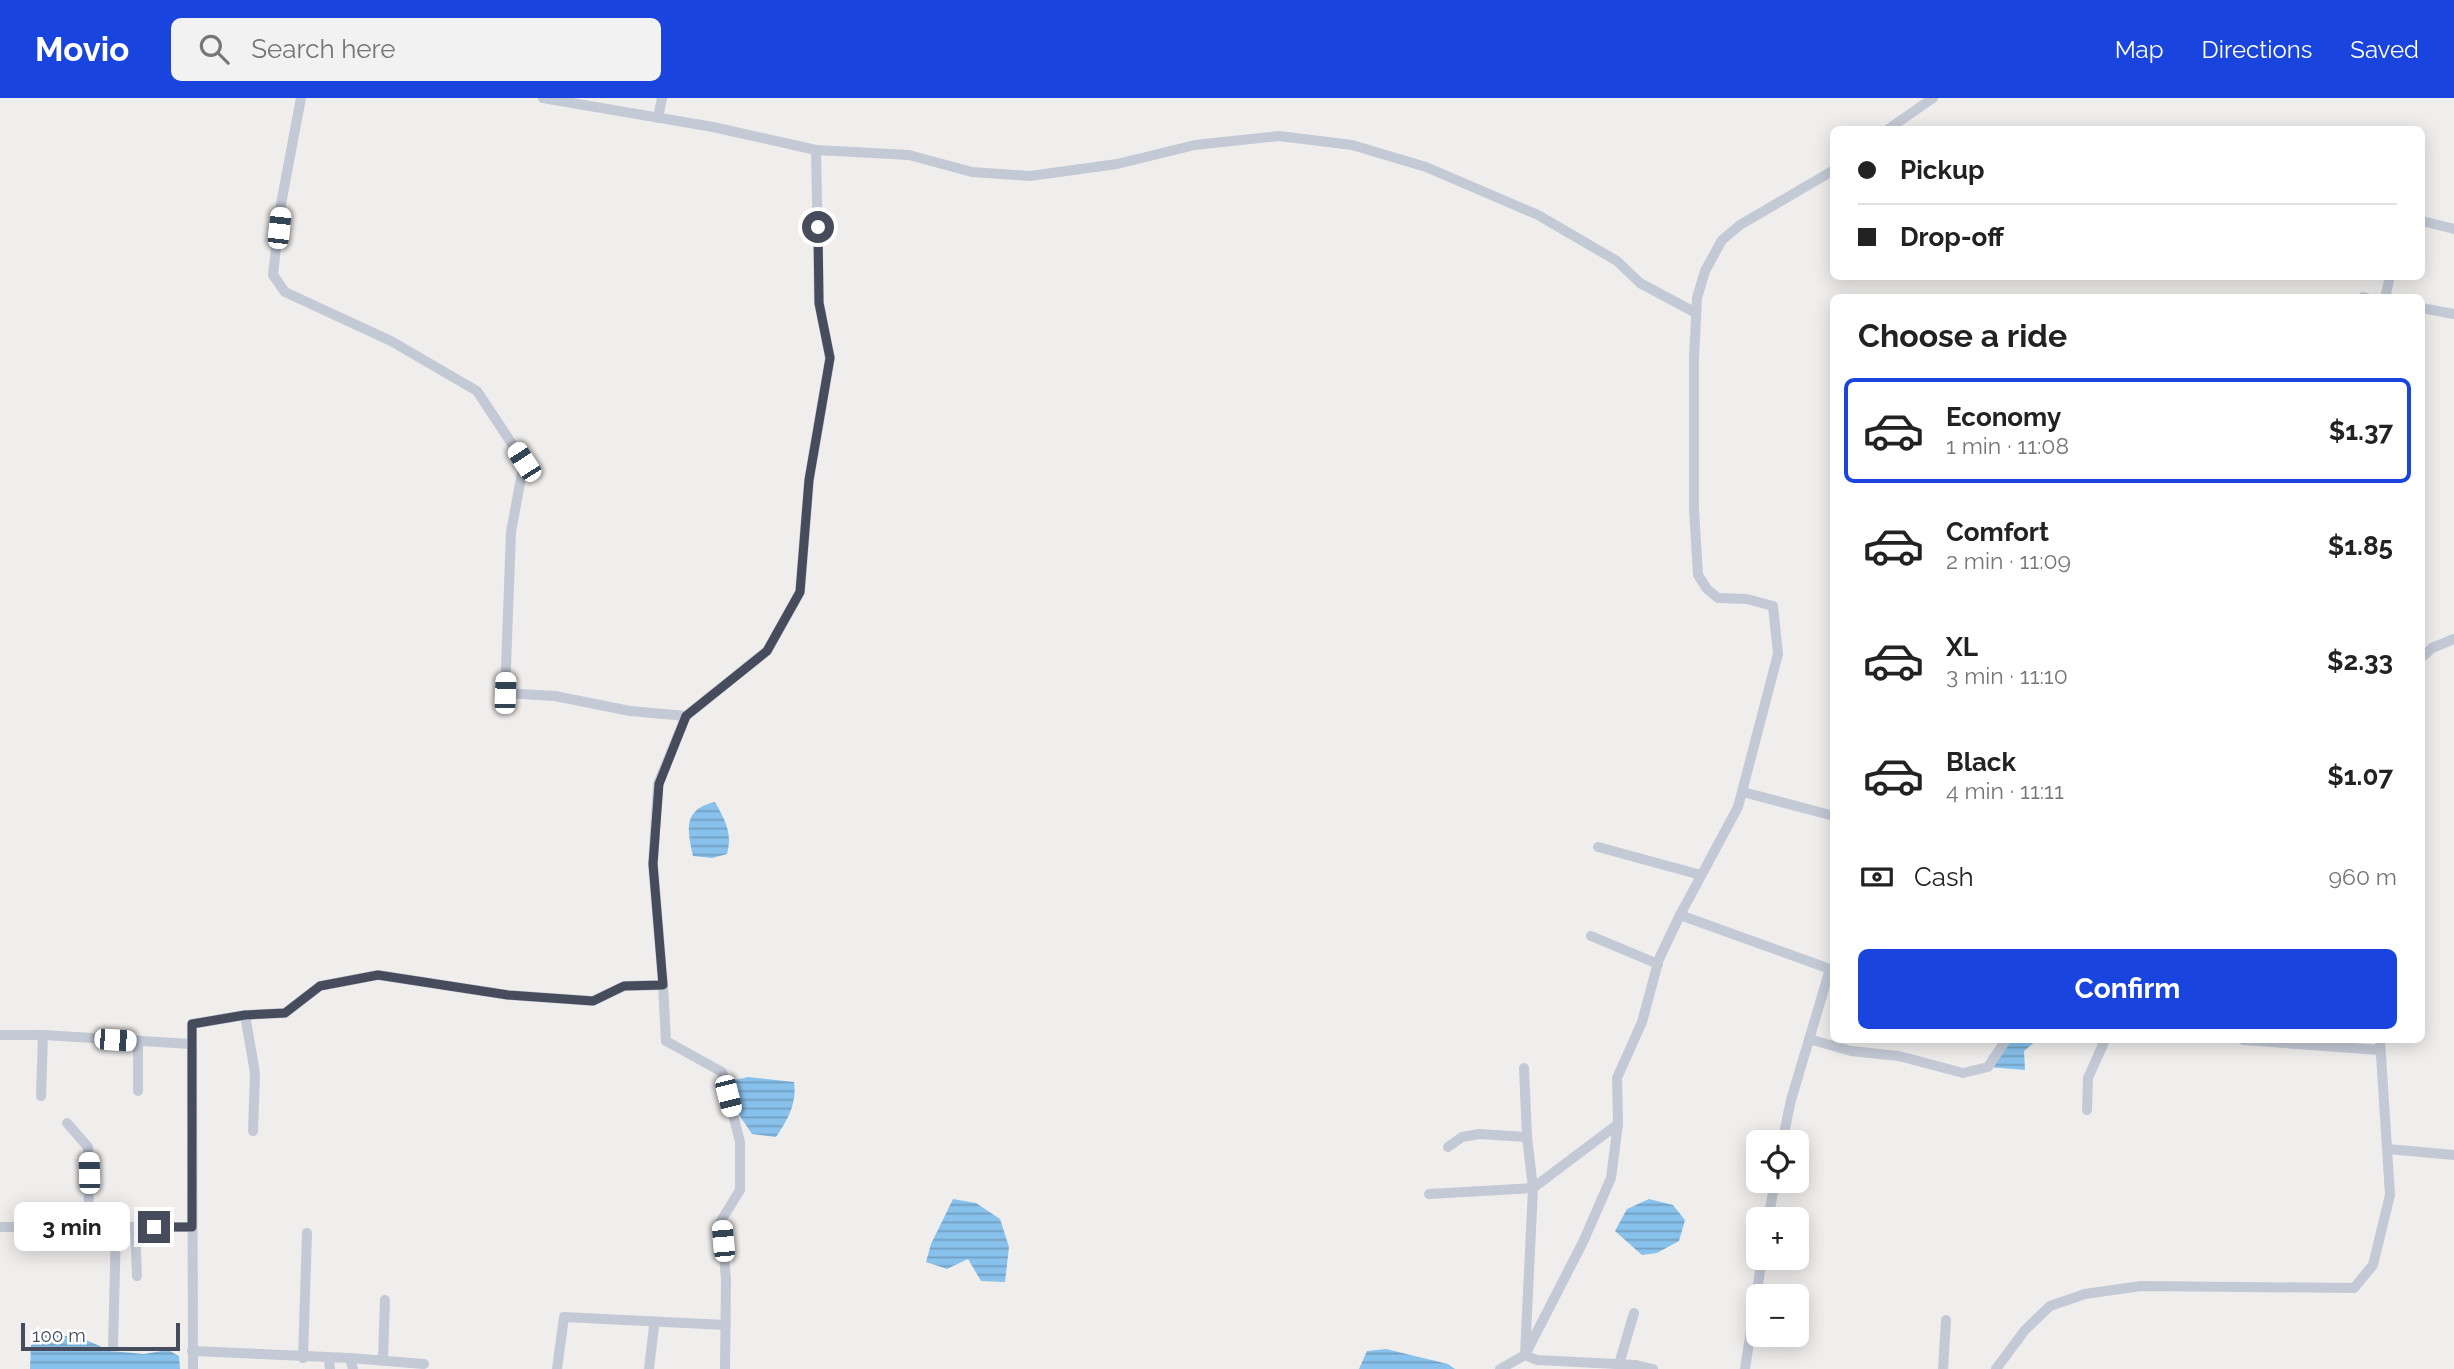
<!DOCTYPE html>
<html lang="en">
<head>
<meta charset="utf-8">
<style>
	:root { --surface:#fff; --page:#f2f2f2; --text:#222; --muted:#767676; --line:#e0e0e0; --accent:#1944de }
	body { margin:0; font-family:Raleway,sans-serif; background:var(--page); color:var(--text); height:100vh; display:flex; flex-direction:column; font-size:26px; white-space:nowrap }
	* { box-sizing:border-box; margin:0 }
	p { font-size:23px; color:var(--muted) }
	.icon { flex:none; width:38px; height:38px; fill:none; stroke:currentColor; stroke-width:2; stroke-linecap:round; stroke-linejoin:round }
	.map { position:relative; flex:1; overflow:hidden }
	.details { position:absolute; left:1830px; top:196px; width:595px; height:749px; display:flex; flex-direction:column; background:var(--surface); border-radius:10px; box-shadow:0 4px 18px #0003 }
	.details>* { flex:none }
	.top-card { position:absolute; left:1830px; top:28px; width:595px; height:154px; border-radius:10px; box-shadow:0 4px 18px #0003; display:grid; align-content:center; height:154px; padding:0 28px; background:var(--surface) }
	.buttons { position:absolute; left:1746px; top:1032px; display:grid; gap:14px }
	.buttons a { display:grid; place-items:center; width:63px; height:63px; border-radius:10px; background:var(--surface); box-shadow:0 4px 18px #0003; font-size:35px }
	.scale { position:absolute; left:21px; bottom:18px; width:159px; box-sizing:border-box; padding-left:7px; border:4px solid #464c5b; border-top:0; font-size:19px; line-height:24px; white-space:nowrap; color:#464c5b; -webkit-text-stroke:5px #fff; paint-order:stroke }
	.end { position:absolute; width:32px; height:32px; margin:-16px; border:9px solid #464c5b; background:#fff; box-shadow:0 0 0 4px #fff }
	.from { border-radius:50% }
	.bubble { position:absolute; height:49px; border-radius:10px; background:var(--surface); box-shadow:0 4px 18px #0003; font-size:23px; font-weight:700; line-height:49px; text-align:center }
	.car { position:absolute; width:21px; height:42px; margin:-21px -10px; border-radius:9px; box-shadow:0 0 5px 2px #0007; background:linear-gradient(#fff 24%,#345 0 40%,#fff 0 76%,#345 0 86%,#fff 0) }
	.top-card b { display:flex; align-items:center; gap:24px; height:66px; font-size:26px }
	.top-card b+b { border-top:2px solid var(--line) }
	.top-card i { width:18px; height:18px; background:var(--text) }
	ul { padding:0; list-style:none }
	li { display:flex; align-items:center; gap:21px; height:105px; margin:0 14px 10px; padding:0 14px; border:4px solid transparent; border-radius:10px }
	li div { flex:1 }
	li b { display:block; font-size:26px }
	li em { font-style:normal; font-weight:700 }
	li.on { border-color:var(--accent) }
	li>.icon { width:63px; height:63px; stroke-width:1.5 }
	h2 { padding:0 28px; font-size:32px; line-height:84px }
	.pay { display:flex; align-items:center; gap:18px; height:77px; padding:0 28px; font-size:26px }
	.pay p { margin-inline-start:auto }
	.cta { display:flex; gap:14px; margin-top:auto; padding:14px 28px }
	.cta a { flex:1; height:80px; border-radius:10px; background:var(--accent); color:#fff; font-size:28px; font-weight:700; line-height:80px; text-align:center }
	header { display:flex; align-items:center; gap:42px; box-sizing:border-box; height:98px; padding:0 35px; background:var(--accent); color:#fff }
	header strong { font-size:33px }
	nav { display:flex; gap:38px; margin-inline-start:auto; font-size:24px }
	.search { width:490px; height:63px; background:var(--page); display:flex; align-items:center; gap:18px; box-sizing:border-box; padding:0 24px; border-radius:10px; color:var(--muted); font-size:26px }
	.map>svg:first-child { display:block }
</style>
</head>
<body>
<header>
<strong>Movio</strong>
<div class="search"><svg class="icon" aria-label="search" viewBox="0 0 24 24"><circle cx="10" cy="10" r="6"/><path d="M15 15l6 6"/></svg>Search here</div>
<nav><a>Map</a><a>Directions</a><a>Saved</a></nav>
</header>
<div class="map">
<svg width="2454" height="1271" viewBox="0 0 2454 1271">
	<defs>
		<pattern id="water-rules" width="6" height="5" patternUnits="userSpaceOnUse" patternTransform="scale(1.75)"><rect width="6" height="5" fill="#88c1eb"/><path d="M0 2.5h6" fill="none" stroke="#719fc1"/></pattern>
	</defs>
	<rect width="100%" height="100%" fill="#f0eeed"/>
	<!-- water -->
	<g fill="url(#water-rules)">
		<path d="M715 704C725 722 733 736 727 756L712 760 693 758C687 731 683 711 715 704Z"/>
		<polygon points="2003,942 2037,942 2024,953 2025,972 1988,969 1989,958"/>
		<path d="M748 979 794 984C797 1006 788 1021 776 1039L752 1036 737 1014 735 982Z"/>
		<polygon points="953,1101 976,1105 1000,1121 1009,1149 1005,1184 981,1183 968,1161 947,1171 926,1164 931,1146"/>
		<polygon points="1649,1101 1673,1107 1685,1122 1679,1143 1657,1155 1642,1157 1615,1133 1627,1111"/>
		<polygon points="47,1235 84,1241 111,1253 144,1256 168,1252 179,1258 180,1271 30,1271 31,1247"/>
		<polygon points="1386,1251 1448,1266 1455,1271 1359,1271 1367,1253"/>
	</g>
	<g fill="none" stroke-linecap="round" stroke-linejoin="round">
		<!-- minor -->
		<g stroke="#c3c9d5" stroke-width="10">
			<polyline points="543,0 713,29 816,52"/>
			<polyline points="658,20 662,0"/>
			<polyline points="1887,32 1933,0"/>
			<polyline points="2422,123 2454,131"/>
			<polyline points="2363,199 2367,200"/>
			<polyline points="2385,200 2390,178"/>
			<polyline points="2422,210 2454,216"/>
			<polyline points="2422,559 2432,550 2454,541"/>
			<polyline points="686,618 767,553 800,494 809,382 830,260 819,205 816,52 909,57 972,74 1030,78 1117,66 1195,47 1279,38 1352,47 1426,69 1538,117 1617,163 1640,185 1696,215"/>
			<polyline points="1743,694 1834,718"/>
			<polyline points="1598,749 1701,777"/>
			<polyline points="1680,817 1830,871 1791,1002 1782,1045"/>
			<polyline points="1591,838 1658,866"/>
			<polyline points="663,887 666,943 722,974 740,1044 740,1092 721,1123 726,1181 725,1271"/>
			<polyline points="245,917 255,975 253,1033"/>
			<polyline points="0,937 43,937 191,946"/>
			<polyline points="1809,941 1851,953 1899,958 1963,975 1988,969 2006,942"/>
			<polyline points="2243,942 2379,952"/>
			<polyline points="138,993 138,943"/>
			<polyline points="41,998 43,937"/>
			<polyline points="2087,1012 2088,980 2105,942"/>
			<polyline points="67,1025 88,1049 89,1129"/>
			<polyline points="1448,1049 1462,1039 1479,1036 1527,1039"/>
			<polyline points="2388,1051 2454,1057"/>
			<polyline points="1429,1096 1533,1090 1618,1026"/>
			<polyline points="1768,1122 1775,1083"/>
			<polyline points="0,1129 192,1129"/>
			<polyline points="135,1129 137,1178"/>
			<polyline points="113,1249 116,1129"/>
			<polyline points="192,1253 350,1260 353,1271"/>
			<polyline points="303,1260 307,1135"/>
			<polyline points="329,1260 330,1271"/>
			<polyline points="350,1260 424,1266"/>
			<polyline points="383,1262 385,1202"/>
			<polyline points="1619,1266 1634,1215"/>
			<polyline points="193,1271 192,926 245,917 285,915 320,888 378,877 508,897 593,903 624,888 663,887 653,766 658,686 686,618 630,613 555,598 505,595 511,434 524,364 477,293 391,243 285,194 273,177 281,106 301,0"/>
			<polyline points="557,1271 564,1219 726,1227"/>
			<polyline points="649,1271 654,1228"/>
			<polyline points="1500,1271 1525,1257 1533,1090 1527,1039 1524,970"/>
			<polyline points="1653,1271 1636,1267 1537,1262 1525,1257 1583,1144 1611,1080 1618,1026 1617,980 1642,924 1659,861 1680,817 1738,709 1778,556 1773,508 1747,501 1718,500 1707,491 1698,477 1694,411 1694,260 1697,200 1705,173 1722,142 1740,127 1834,72"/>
			<polyline points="1745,1271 1762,1160"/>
			<polyline points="1943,1271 1946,1222"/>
			<polyline points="1996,1271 2025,1232 2050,1208 2085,1196 2141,1188 2354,1190 2373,1167 2390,1097 2380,942"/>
		</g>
	</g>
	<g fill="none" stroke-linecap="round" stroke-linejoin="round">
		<!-- route -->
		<polyline stroke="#464c5b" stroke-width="9" points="154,1129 192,1129 192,926 245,917 285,915 320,888 378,877 508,897 593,903 624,888 663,887 653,766 659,686 686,618 767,553 800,494 809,382 830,260 819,205 818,129"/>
	</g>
</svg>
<div class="buttons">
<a><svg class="icon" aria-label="locate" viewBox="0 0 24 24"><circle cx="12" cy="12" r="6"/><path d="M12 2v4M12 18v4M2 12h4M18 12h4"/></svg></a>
<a>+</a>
<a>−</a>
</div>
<div class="scale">100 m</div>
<i class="end from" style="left:818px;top:129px"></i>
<i class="end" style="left:154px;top:1129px"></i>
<div class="bubble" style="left:14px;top:1104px;width:116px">3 min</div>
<i class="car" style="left:279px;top:130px;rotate:6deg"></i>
<i class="car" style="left:524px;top:364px;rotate:327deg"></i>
<i class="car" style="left:505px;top:595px;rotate:2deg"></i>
<i class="car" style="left:115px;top:942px;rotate:94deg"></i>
<i class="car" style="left:728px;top:998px;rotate:166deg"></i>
<i class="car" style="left:89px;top:1075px;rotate:359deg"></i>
<i class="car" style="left:723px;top:1143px;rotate:355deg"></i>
<div class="top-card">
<b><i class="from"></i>Pickup</b>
<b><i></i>Drop-off</b>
</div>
<section class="details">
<h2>Choose a ride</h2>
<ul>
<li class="on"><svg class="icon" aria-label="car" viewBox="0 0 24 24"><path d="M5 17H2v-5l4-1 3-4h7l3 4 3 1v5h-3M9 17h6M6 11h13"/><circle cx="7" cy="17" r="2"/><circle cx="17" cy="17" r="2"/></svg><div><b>Economy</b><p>1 min · 11:08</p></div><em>$1.37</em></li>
<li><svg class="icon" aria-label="car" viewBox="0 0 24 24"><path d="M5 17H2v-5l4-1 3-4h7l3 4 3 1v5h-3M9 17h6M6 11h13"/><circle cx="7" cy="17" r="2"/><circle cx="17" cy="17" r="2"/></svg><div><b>Comfort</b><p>2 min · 11:09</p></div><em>$1.85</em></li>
<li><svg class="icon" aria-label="car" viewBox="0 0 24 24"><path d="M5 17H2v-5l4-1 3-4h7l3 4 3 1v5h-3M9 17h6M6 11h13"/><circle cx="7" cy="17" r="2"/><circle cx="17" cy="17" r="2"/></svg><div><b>XL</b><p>3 min · 11:10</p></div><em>$2.33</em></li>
<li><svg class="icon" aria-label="car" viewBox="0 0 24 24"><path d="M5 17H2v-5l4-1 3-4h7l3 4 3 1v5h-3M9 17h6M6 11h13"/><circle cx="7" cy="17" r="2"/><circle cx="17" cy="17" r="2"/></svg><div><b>Black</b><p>4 min · 11:11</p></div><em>$1.07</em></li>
</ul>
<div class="pay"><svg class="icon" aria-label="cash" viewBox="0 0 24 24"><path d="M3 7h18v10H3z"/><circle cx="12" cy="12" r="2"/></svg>Cash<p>960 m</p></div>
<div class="cta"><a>Confirm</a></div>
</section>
</div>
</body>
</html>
